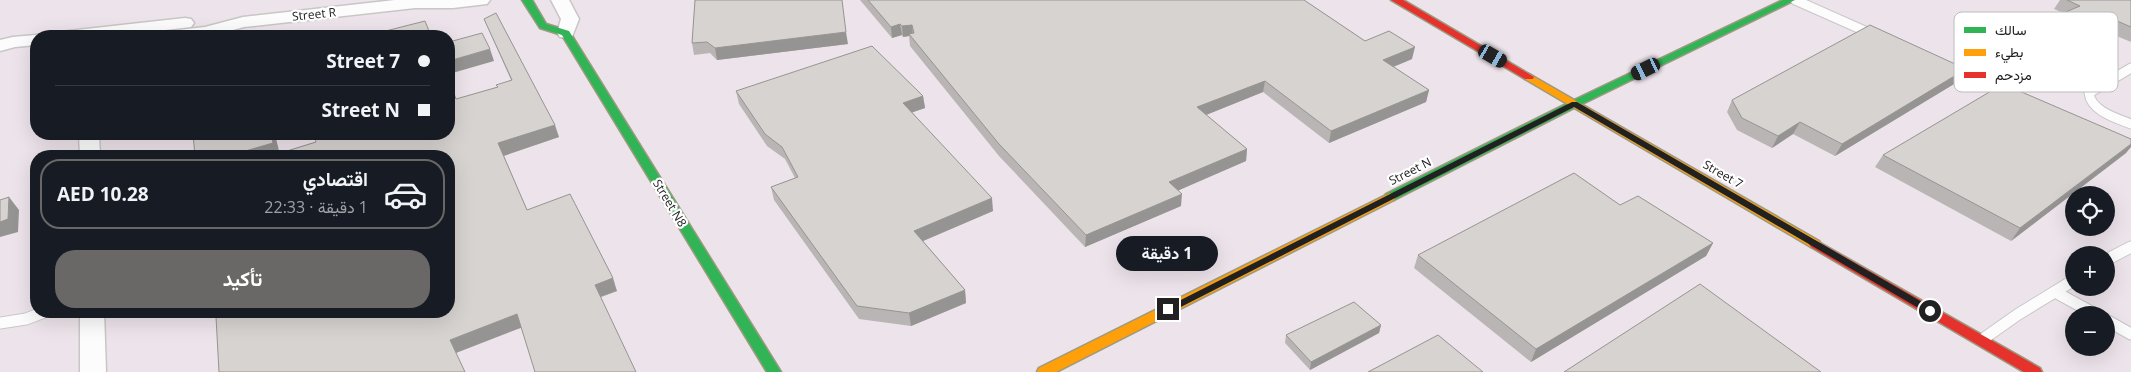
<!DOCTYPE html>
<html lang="ar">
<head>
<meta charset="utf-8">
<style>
	:root { --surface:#171b24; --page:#242831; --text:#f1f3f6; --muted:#9ea1a6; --line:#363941; --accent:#696867 }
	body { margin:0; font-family:"Open Sans",Vazirmatn,sans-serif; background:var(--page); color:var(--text); direction:rtl; height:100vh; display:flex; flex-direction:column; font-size:19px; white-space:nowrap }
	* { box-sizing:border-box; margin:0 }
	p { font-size:16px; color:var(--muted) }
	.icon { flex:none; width:28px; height:28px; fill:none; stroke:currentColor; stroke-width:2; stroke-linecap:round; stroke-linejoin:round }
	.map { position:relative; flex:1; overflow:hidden; direction:ltr }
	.panel { position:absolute; left:30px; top:150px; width:425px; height:168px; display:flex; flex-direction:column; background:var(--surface); border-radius:20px; box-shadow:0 5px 20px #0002; direction:rtl }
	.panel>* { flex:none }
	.guide { position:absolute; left:30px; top:30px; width:425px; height:110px; border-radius:20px; box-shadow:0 5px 20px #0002; direction:rtl; display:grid; align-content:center; height:110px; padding:0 25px; background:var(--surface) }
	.fabs { position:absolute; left:2065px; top:186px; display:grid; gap:10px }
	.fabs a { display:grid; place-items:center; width:50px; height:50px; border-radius:50%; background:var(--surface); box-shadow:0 5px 20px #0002; font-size:25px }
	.end { position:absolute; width:22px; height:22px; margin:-11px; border:6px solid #212121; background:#fff; box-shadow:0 0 0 2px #fff }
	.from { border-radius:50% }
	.bubble { position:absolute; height:35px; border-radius:18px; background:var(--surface); box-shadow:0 5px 20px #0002; font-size:16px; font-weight:700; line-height:35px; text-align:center; direction:rtl }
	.car { position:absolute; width:15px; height:30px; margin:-15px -8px; border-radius:6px; box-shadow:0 0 4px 1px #0007; background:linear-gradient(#222 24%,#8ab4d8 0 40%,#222 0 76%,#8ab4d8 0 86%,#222 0) }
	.guide b { display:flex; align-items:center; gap:18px; height:48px; font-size:19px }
	.guide b+b { border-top:1px solid var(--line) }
	.guide i { width:12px; height:12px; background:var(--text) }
	ul { padding:9px 0 0; list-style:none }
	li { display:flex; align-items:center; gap:15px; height:70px; margin:0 10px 8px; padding:0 15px; border:2px solid transparent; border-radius:20px }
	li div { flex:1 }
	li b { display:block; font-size:19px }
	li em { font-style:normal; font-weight:700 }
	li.current { border-color:var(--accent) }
	li>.icon { width:45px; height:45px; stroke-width:1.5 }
	.cta { display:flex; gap:10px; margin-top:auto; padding:10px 25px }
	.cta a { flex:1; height:58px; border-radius:20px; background:var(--accent); color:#fff; font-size:20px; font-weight:700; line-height:58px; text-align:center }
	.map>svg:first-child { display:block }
</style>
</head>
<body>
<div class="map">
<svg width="2131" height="372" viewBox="0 0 2131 372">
	<rect width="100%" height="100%" fill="#f0edea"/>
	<!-- industrial -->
	<path fill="#ede3ea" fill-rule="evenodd" d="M0 0H2131V372H0ZM36 36H449V134H36ZM36 156H449V311H36ZM2074 195H2106V228H2074ZM2074 255H2106V288H2074ZM2074 315H2106V348H2074Z"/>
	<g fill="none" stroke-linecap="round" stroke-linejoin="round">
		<defs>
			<g id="lane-far1">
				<polyline points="1795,0 1874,35"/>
				<path d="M2131 68 2089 93C2091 111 2116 118 2131 124"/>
				<polyline points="1952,69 1976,79"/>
			</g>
			<g id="lane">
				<polyline points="2106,260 2131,247"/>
				<polyline points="2055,292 2097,315"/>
				<polyline points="2106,320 2131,334"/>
				<polyline points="0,323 26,319 47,311"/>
				<polyline points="1983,339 2017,315 2074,280"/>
			</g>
			<g id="street">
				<polygon points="395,0 490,0 487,4 453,8 415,8 244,27 210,36 158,36 161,32 205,27 243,17"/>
				<polygon points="551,0 569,0 579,19 572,37 566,38 560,37 557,33 561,19"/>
				<polygon points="185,18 191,19 194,23 191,27 114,36 59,36 62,32 68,31"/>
				<polygon points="36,35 42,36 36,36 36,45 15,47 0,51 0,40 13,37"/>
				<polygon points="79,134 99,134 100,156 80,156"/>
				<polygon points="80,311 104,311 106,372 80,372"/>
			</g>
			<g id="fast">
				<polygon points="522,0 532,0 546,24 569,31 781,372 767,372 562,35 540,28"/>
				<polygon points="1783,0 1795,0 1578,106 1394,200 1386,200 1384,197 1386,194 1570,102"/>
			</g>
			<g id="slow">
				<polygon points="1529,74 1819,241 1821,244 1819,247 1811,247 1525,79 1524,77 1525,75"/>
				<polygon points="1390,193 1396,197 1394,200 1056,372 1037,372 1039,368"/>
			</g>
			<g id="jam">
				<polygon points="1391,0 1403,0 1534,77 1533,79 1525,79"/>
				<polygon points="1815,240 2040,368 2042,372 2024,372 1811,247 1809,244 1811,241"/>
			</g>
		</defs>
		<!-- lane-far1 casing -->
		<use href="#lane-far1" stroke="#c8c7c6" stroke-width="11"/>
		<!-- lane casing -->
		<use href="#lane" stroke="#c8c7c6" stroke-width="13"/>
		<!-- street casing -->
		<use href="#street" stroke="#c8c7c6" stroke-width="3"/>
		<!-- fast casing -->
		<use href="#fast" stroke="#9c9a80" stroke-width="3"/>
		<!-- slow casing -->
		<use href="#slow" stroke="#9c9a80" stroke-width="3"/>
		<!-- jam casing -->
		<use href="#jam" stroke="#9c9a80" stroke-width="3"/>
		<!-- lane-far1 -->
		<use href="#lane-far1" stroke="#fdfcfc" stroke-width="9"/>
		<!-- lane -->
		<use href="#lane" stroke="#fdfcfc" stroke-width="11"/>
		<!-- street -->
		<use href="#street" fill="#fdfcfc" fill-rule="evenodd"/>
		<!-- fast -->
		<use href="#fast" fill="#30b455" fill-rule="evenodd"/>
		<!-- slow -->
		<use href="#slow" fill="#ff9f0a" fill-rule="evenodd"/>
		<!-- jam -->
		<use href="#jam" fill="#e5322d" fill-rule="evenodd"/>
	</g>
	<!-- wall -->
	<g fill="#b9b5b4">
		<polygon points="695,0 848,44 717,60 710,53 694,55 692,43"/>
		<polygon points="860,0 1304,0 1365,41 1412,59 1393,67 1429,90 1426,102 1329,143 1263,92 1206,115 1247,149 1246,161 1178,190 1181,206 1085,247 999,156 910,46 909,36 903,37 902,35 892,38"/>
		<polygon points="2060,0 2131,0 2131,42 2107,32 2058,63 2040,56 2047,44 2057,37 2041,31 2049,19 2063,13 2054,9"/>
		<polygon points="484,19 559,137 504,156 527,210 617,291 521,328 219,372 449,311 279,153 497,87 511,80"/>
		<polygon points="1959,81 1835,156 1793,134 1772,148 1737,130 1727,112 1732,100"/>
		<polygon points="736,91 923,96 925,108 912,112 993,211 923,241 965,290 966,303 911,326 859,319 774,200 771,187 795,178 785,159 767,146 739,104"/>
		<polygon points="2126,153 2011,241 1875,167 1883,155"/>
		<polygon points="1713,243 1706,256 1531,362 1414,268 1418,255"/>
		<polygon points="1381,325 1379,333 1310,370 1285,343 1286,335"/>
	</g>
	<!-- shaded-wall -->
	<g fill="#969492">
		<polygon points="2115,20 2107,32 2058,63 2065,51"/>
		<polygon points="900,24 902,35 892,38 891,27"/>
		<polygon points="912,25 913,36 909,34 909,36 903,37 902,26"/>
		<polygon points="846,32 848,44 717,60 715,48"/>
		<polygon points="1415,47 1412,59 1381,72 1383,60"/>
		<polygon points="490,49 494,61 449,74 449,61"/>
		<polygon points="1966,69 1959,81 1835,156 1842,144"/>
		<polygon points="1265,81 1263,92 1196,119 1197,107"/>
		<polygon points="1429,90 1426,102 1329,143 1331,131"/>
		<polygon points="923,96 925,108 905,115 903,103"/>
		<polygon points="1800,122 1793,134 1772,148 1778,136"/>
		<polygon points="555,125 559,137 503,156 498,143"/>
		<polygon points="271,134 275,134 280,155 277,156 228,156"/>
		<polygon points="2131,144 2131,147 2126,153 2011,241 2020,228"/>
		<polygon points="1247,149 1246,161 1168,195 1169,182"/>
		<polygon points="1182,194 1181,206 1085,247 1086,235"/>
		<polygon points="9,197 19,210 18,232 0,237 0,222"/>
		<polygon points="992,198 993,211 916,244 914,231"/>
		<polygon points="1713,243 1706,256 1531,362 1536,349"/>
		<polygon points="613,278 617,291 600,297 595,285"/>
		<polygon points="965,290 966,303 911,326 909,313"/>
		<polygon points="517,314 523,327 456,353 450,340"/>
		<polygon points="1381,325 1379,333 1310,370 1311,362"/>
	</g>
	<!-- building -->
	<g fill="#d7d3d1" stroke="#969492">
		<polygon points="695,0 842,0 846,32 715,48 707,42 692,43"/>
		<polygon points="868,0 1304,0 1365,41 1389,31 1415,47 1383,60 1429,90 1331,131 1265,81 1197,107 1247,149 1169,182 1182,194 1086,235 999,144 909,34 914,33 912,25 902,26 900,24 891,27"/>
		<polygon points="2067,0 2131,0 2131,27 2115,20 2065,51 2047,44 2071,28 2049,19 2080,6"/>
		<polygon points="496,13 555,125 498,143 527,210 570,194 613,278 595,285 636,372 535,372 517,314 450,340 465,372 219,372 216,317 232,311 449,311 449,156 271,156 316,142 314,134 449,134 449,80 456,99 498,87 496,85 512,80 484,19"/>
		<polygon points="425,21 431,36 366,36"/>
		<polygon points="1870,25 1966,69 1842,144 1800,122 1778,136 1742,118 1732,100"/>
		<polygon points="346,33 347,36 333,36"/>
		<polygon points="482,33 490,49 449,61 449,42"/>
		<polygon points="872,46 923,96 903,103 992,198 914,231 965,290 909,313 857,306 771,187 798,177 782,147 765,134 736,91"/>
		<polygon points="2003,84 2131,139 2131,144 2020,228 1883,155"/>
		<polygon points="193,134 271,134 273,143 228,156 195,156"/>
		<polygon points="1574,173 1620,205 1638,196 1713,243 1536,349 1418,255"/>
		<polygon points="9,197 8,219 0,222 0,200"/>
		<polygon points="1700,284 1821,372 1564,372"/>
		<polygon points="1354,302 1381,325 1311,362 1286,335"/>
		<polygon points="1438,335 1483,372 1368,372"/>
	</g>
	<!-- route -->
	<polygon fill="#212121" points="1572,102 1577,102 1934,309 1934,313 1927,313 1574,107 1171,312 1165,312 1163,309"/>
	<g text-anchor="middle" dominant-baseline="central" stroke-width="4.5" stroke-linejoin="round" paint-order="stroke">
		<!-- street labels -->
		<g font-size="12" fill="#212121" stroke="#fff">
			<text transform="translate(314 14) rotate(-6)">Street R</text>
			<text transform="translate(1410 171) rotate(-27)">Street N</text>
			<text transform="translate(1723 174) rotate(30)">Street 7</text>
			<text transform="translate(670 203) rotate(59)">Street N8</text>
		</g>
	</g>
	<!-- legend -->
	<rect x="1954" y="12" width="164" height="80" rx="8" fill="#fff" stroke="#bcbcbc" stroke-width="1"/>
	<rect x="1964" y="27" width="22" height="6" fill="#30b455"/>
	<rect x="1964" y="49" width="22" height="7" fill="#ff9f0a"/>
	<rect x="1964" y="72" width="22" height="6" fill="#e5322d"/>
	<g font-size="14" fill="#212121">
		<text x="1995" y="35">سالك</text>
		<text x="1995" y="57">بطيء</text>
		<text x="1995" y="80">مزدحم</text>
	</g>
</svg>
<div class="fabs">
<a><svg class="icon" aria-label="locate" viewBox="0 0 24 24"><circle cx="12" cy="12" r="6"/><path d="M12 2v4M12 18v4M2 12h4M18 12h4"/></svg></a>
<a>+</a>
<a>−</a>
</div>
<i class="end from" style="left:1930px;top:311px"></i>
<i class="end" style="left:1168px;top:309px"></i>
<div class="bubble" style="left:1116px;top:236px;width:102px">1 دقيقة</div>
<i class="car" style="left:1493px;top:56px;rotate:120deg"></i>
<i class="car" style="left:1646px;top:69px;rotate:244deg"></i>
<div class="guide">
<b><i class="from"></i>Street 7</b>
<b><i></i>Street N</b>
</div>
<section class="panel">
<ul>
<li class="current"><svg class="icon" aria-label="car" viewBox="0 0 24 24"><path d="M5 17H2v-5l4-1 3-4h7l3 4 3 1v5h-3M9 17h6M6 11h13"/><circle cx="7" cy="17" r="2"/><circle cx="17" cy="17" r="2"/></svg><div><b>اقتصادي</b><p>1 دقيقة · 22:33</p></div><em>AED 10.28</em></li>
</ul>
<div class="cta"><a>تأكيد</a></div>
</section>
</div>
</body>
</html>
